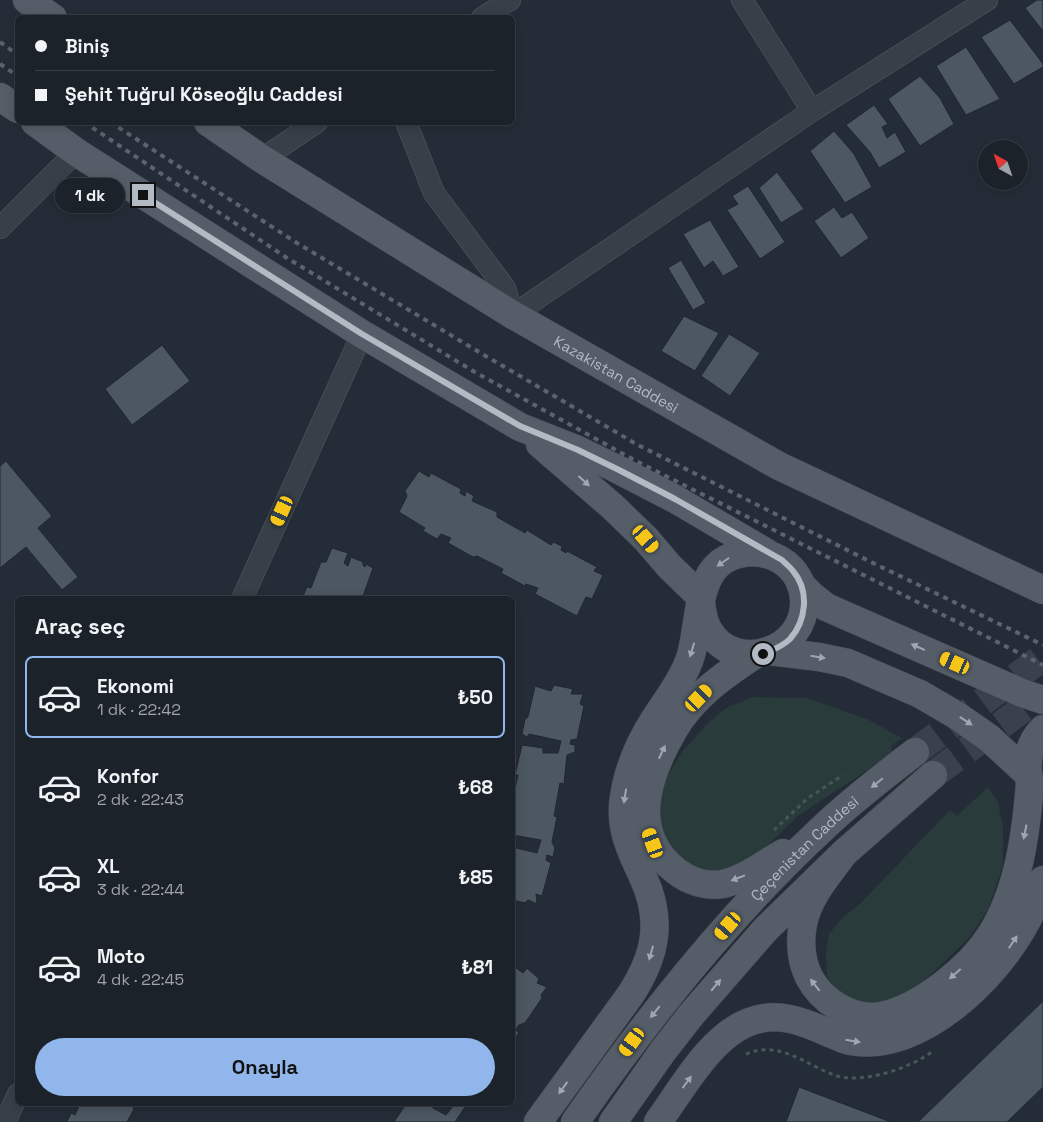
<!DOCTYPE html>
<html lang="tr">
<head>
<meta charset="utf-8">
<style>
	:root { --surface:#1b2229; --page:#282f35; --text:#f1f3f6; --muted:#a0a4a8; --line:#393f46; --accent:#90b6eb }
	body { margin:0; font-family:"Space Grotesk",sans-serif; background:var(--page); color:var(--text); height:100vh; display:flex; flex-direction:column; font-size:19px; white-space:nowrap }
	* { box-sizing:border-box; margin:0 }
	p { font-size:16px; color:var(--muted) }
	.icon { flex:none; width:28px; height:28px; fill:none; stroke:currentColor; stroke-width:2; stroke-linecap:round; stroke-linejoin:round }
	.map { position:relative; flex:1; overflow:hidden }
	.drawer { position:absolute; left:15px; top:596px; width:500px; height:510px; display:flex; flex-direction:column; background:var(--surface); border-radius:8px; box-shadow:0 2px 12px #0003,0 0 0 1px var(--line) }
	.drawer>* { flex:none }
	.hud { position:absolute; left:15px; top:15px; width:500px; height:110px; border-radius:8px; box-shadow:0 2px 12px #0003,0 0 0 1px var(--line); display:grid; align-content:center; height:110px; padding:0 20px; background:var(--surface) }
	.needle { width:32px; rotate:320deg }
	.controls { position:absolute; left:978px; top:140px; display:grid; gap:10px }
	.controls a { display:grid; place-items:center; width:50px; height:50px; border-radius:50%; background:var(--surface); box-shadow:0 2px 12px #0003,0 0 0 1px var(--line); font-size:25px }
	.end { position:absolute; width:22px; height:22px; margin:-11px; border:6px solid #b2bac4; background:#111; box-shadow:0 0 0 2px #111 }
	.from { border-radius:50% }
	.bubble { position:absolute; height:35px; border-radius:18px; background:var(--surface); box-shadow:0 2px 12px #0003,0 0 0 1px var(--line); font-size:16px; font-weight:700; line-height:35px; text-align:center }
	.car { position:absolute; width:15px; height:30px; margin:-15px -8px; border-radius:6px; box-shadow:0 0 4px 1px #0007; background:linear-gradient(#f5c518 24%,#345 0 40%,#f5c518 0 76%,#345 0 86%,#f5c518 0) }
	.hud b { display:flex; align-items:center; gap:18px; height:48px; font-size:19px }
	.hud b+b { border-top:1px solid var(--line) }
	.hud i { width:12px; height:12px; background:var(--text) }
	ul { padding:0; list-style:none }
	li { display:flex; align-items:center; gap:15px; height:82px; margin:0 10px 8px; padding:0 10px; border:2px solid transparent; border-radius:8px }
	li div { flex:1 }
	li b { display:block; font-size:19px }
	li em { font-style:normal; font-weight:700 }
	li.selected { border-color:var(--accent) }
	li>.icon { width:45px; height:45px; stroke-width:1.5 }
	h2 { padding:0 20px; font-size:22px; line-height:60px }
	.action { display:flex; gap:10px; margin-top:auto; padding:10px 20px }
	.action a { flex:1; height:58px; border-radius:30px; background:var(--accent); color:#111; font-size:20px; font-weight:700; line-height:58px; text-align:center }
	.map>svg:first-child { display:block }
</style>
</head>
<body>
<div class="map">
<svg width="1043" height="1122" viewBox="0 0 1043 1122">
	<rect width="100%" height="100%" fill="#242d37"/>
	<!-- green -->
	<g fill="#293b3a">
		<polygon points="753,697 807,698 869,720 902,738 891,746 892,754 799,815 742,870 699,886 651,819 663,783 682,752 708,723 726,708"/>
		<polygon points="988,787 998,802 1003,828 1003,865 988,910 967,940 927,978 890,1007 853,1005 839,993 827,977 826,953 829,934 842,918 859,905 950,810 957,816"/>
	</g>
	<!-- building -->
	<g fill="#4c5762" stroke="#1f262e">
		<polygon points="1037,0 1043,0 1043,31 1025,8"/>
		<polygon points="1010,20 1043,64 1043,67 1014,84 981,37"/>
		<polygon points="966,47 1000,99 966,115 936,66"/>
		<polygon points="920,76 940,98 954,124 920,146 888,99"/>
		<polygon points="874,105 888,124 882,127 887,138 895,132 906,152 879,168 870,152 846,125"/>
		<polygon points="834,131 854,154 872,187 845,203 810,151"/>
		<polygon points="777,172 804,209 781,223 759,188"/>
		<polygon points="748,186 785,242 760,259 727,210 738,204 732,196"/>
		<polygon points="834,207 842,218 852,212 869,238 841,258 814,221"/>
		<polygon points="710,220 739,267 723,276 713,261 704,268 683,234"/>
		<polygon points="681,260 706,303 693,310 668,268"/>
		<polygon points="684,316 719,333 695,371 661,351"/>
		<polygon points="729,334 760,353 730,396 701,376"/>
		<polygon points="162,345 190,381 132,425 105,389"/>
		<polygon points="6,461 52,516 38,528 78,577 62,590 26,547 0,568 0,466"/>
		<polygon points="419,471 429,477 431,473 461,489 460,493 465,496 466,491 474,496 472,501 497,512 497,517 525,533 527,530 551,545 553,542 562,546 561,550 566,553 567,551 597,567 594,571 603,575 592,599 586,597 577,616 535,594 538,588 526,584 525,586 501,573 503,569 477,556 473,557 448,543 451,538 441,534 437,539 423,531 425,528 399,512 407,496 405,491"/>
		<polygon points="332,548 348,553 344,563 348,566 351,557 363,562 363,565 365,567 366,564 373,568 362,599 302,598 307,587 311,588 321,562 326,562"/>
		<polygon points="554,685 573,689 571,694 583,694 580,704 584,706 577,739 571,740 570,744 575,745 575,752 567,755 564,784 560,783 554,816 557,817 552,842 555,848 553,857 547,855 546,860 551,863 542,896 536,894 537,904 528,900 525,903 512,900 512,847 537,853 541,840 512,835 512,804 518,775 515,775 522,745 543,748 543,753 558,753 561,741 529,734 527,737 522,734 525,719 528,717 535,686 551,691"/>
		<polygon points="512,965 523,973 527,968 539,979 537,983 547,987 541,995 542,998 525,1023 519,1025 515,1030 519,1032 516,1038 512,1037"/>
		<polygon points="1043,1001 1043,1087 1007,1122 918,1122"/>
		<polygon points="799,1087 891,1122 786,1122"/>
		<polygon points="80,1104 132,1104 134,1109 127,1122 67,1122 71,1113 75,1115"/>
		<polygon points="406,1104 432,1104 433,1108 446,1115 454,1105 452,1104 467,1104 455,1122 394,1122"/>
	</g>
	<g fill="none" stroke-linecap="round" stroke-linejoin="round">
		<!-- major-tunnel -->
		<g stroke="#39424c" stroke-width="28" stroke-dasharray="28 14" stroke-linecap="butt">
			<polyline points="915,752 1043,657"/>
			<polyline points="933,775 1043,694"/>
		</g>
		<defs>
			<g id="minor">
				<polyline points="742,0 812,111"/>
				<polyline points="482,18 510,0"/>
				<polyline points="406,122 434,193 505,288 513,315 812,111 987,0"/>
				<polyline points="262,159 317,122"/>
				<polyline points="0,228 76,152"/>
				<polyline points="242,599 362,334"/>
				<polyline points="5,1122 18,1094"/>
			</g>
			<g id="major">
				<polyline points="27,0 53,18"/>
				<polyline points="0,97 18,109"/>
				<polyline points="35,122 76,152 362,334 520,427 578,450 619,470 675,499 767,553"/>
				<path id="s1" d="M208 122 262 159 513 315 779 466 1043 590"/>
				<polyline points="540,444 613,507 646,539 669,566 701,597"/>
				<polyline points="801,585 812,596 826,607 1022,693 1043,700"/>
				<polyline points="769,651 819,657 848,663 920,694 956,715 989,738 1028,774"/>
				<path d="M756 654C724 675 692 697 673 731 647 776 627 833 676 871 689 881 706 887 723 884 745 879 764 864 783 853"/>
				<path d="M1031 785C1024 766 1028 744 1043 729"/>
				<path d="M844 853C831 871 815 889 807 910 799 931 799 957 809 977 822 1002 853 1021 881 1016 921 1008 971 967 992 933 1019 889 1026 833 1030 783"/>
				<path d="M538 1122 631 994C656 955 663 920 643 877 632 853 621 832 623 805 626 774 639 743 656 717 669 697 684 678 691 655 699 627 697 581 720 563 752 539 802 557 804 600 807 651 736 675 709 631 703 622 702 612 701 602"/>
				<path id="s2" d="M575 1122C649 1016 729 915 824 827 852 800 884 776 915 752"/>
				<polyline points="613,1122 663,1051 691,1015 765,930 844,853 933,775"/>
				<path d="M658 1122C682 1089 710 1037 749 1022 777 1011 802 1021 829 1033 836 1035 843 1040 850 1041 920 1054 996 978 1026 922 1033 909 1038 894 1043 880"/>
			</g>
		</defs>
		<!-- minor casing -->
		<use href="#minor" stroke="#555d65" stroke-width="22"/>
		<!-- major casing -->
		<use href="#major" stroke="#414851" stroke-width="29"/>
		<!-- path -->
		<g stroke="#475859" stroke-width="3" stroke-dasharray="4 4" stroke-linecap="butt">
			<polyline points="774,830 808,798 843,775"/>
			<path d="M746 1054C779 1040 805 1064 834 1075 861 1085 911 1068 933 1051"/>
		</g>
		<!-- minor -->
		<use href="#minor" stroke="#373f48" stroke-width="21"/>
		<!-- major -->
		<use href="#major" stroke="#555e68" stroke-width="28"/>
		<!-- rail -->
		<g stroke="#5a636e" stroke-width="4" stroke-dasharray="5 5" stroke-linecap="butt">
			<polyline points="0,42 18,55"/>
			<polyline points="0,64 18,76"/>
			<polyline points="84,122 287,258 473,371 634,460 1043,665"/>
			<polyline points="110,122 297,243 484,355 638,445 871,562 1043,645"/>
		</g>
	</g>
	<!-- one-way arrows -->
	<defs><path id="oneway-solid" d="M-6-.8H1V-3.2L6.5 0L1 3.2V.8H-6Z" transform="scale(1.25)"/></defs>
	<g fill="#9fa8b2">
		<use href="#oneway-solid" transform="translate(584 481) rotate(42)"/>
		<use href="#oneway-solid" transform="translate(723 562) rotate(145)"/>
		<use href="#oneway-solid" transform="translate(918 647) rotate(-156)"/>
		<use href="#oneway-solid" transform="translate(692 650) rotate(107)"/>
		<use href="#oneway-solid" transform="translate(818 657) rotate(9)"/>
		<use href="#oneway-solid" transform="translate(966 721) rotate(33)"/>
		<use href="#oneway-solid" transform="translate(662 752) rotate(-65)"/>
		<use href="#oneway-solid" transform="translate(877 783) rotate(141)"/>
		<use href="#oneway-solid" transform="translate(625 796) rotate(99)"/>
		<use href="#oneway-solid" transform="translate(1025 832) rotate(101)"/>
		<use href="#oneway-solid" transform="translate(738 878) rotate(159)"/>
		<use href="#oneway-solid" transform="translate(1013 942) rotate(-56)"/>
		<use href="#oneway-solid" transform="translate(651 953) rotate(106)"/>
		<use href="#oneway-solid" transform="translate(955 974) rotate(139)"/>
		<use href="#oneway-solid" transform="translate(716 985) rotate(-50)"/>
		<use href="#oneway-solid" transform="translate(815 985) rotate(-128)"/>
		<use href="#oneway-solid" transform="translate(655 1012) rotate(129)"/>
		<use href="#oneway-solid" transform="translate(853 1041) rotate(9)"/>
		<use href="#oneway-solid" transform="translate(687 1082) rotate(-54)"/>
		<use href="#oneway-solid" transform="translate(563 1088) rotate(126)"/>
	</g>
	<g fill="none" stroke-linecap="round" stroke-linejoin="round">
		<!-- route -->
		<path stroke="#b2bac4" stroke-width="6" d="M143 195 362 334 520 426 578 450 619 470 675 499 782 560C786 564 790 567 793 571 810 591 806 621 790 639 782 647 772 650 763 654"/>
	</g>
	<g text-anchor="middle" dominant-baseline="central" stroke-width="4.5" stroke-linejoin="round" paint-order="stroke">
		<!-- street labels -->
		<g font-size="15" fill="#b2bac4" stroke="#1d242c">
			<text stroke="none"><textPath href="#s1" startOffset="480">Kazakistan Caddesi</textPath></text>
			<text stroke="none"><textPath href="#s2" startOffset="358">Çeçenistan Caddesi</textPath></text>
		</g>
	</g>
</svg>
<div class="controls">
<a><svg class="needle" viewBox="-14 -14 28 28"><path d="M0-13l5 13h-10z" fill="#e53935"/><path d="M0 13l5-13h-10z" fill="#a0a4a8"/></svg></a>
</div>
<i class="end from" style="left:763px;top:654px"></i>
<i class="end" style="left:143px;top:195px"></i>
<div class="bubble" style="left:55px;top:178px;width:70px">1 dk</div>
<i class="car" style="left:282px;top:511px;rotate:204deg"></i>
<i class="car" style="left:646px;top:539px;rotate:139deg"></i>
<i class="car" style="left:955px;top:663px;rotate:294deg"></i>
<i class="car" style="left:699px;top:698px;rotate:44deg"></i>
<i class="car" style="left:653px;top:843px;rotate:340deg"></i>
<i class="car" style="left:728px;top:926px;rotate:221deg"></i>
<i class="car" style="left:632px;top:1042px;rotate:216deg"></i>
<div class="hud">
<b><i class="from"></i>Biniş</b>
<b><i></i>Şehit Tuğrul Köseoğlu Caddesi</b>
</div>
<section class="drawer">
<h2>Araç seç</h2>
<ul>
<li class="selected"><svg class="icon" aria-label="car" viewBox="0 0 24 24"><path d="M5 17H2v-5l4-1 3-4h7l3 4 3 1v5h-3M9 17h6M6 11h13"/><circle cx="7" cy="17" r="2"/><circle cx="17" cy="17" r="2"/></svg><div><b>Ekonomi</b><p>1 dk · 22:42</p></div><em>₺50</em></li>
<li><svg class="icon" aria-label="car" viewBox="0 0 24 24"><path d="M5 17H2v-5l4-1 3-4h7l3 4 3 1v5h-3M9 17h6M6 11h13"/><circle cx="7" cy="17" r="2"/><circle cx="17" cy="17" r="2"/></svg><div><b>Konfor</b><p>2 dk · 22:43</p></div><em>₺68</em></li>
<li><svg class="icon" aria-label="car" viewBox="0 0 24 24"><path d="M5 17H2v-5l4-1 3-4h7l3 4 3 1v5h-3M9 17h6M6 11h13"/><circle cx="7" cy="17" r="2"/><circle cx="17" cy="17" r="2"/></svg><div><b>XL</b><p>3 dk · 22:44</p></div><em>₺85</em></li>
<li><svg class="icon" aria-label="car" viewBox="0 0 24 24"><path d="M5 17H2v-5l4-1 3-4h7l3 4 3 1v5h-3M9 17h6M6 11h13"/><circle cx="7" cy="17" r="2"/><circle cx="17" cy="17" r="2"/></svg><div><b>Moto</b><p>4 dk · 22:45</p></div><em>₺81</em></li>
</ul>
<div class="action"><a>Onayla</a></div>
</section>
</div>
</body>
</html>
